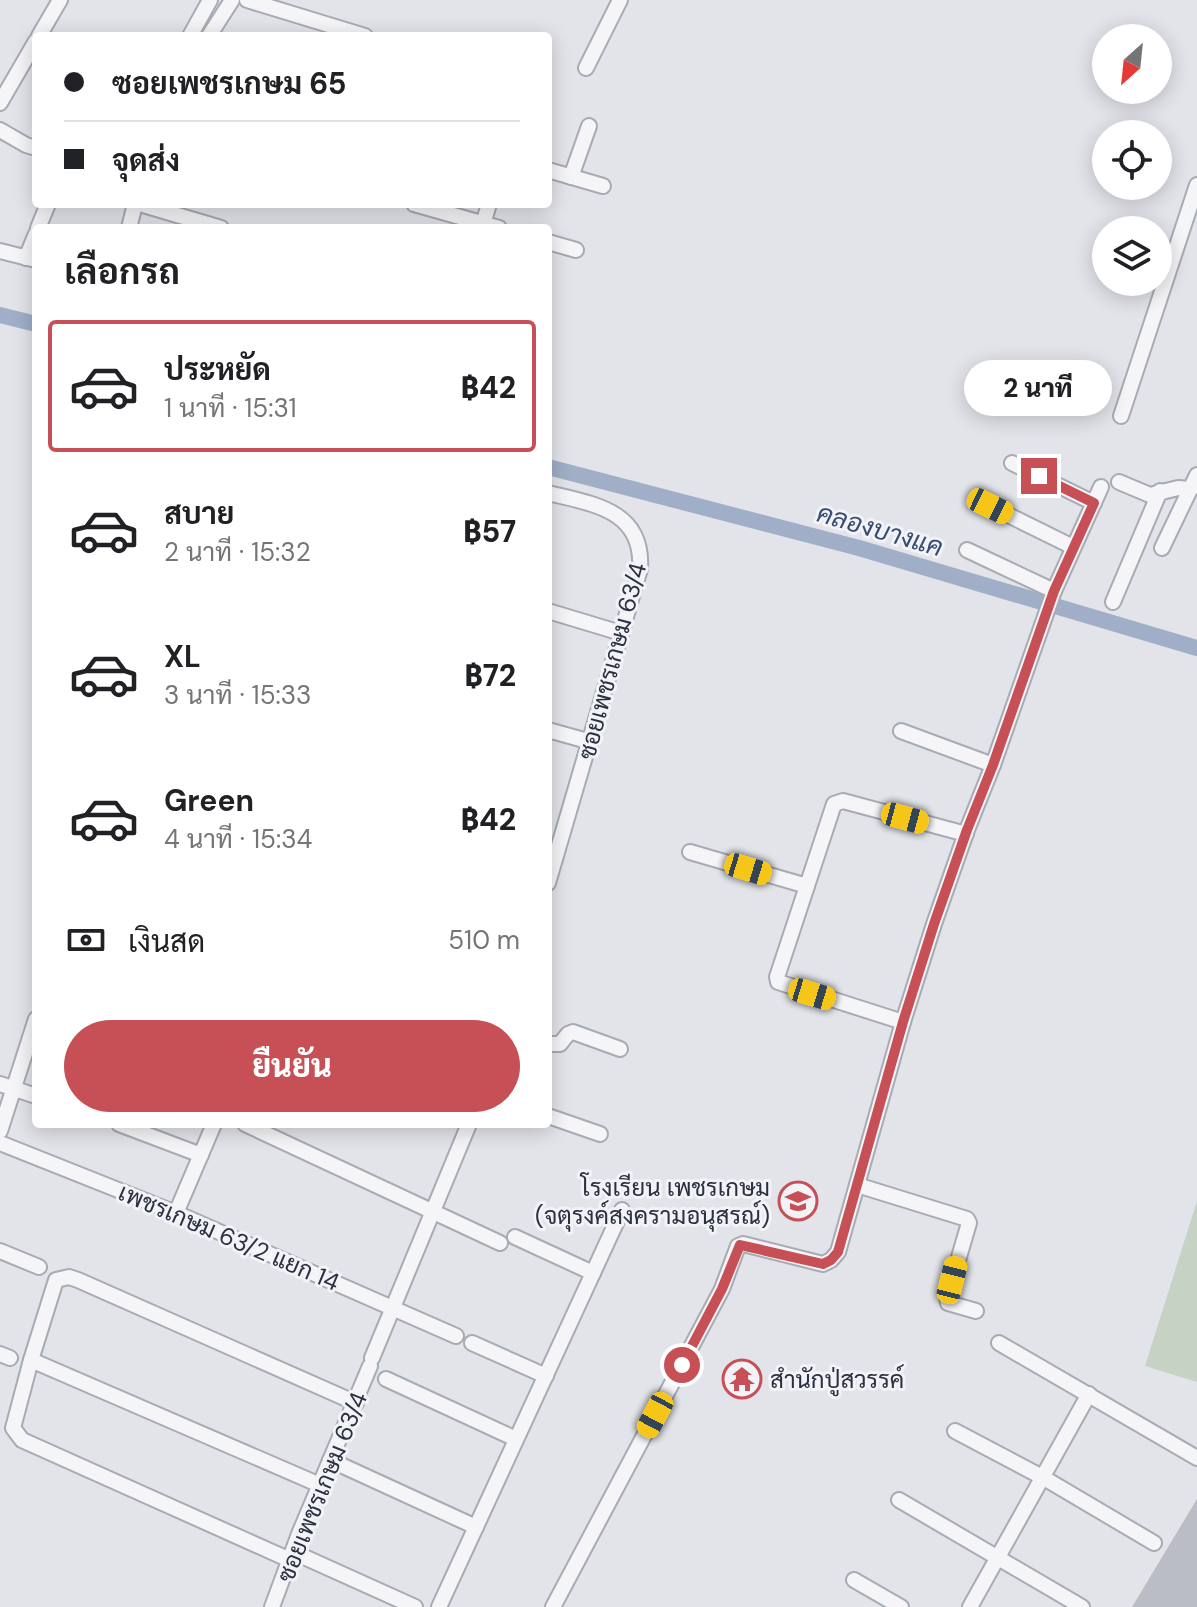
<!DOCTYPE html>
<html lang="th">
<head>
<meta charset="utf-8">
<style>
	:root { --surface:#fff; --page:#f2f2f2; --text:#202124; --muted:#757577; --line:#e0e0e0; --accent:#c65056 }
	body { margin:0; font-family:"DM Sans",Sarabun,sans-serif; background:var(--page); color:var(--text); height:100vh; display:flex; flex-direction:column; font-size:30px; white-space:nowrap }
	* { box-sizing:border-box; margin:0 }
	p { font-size:26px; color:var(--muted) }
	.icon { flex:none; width:44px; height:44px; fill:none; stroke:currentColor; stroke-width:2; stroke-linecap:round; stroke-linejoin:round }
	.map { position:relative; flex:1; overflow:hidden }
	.panel { position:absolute; left:32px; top:224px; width:520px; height:904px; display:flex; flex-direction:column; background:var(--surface); border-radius:8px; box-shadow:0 4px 20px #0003 }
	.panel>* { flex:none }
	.top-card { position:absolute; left:32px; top:32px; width:520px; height:176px; border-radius:8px; box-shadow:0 4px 20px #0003; display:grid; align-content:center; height:176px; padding:0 32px; background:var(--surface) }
	.needle { width:52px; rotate:207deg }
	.controls { position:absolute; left:1092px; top:24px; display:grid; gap:16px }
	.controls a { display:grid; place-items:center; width:80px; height:80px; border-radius:50%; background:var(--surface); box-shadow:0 4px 20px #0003; font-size:40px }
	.end { position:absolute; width:36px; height:36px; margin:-18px; border:10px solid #c65056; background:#fff; box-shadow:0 0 0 4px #fff }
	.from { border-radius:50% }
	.bubble { position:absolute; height:56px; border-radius:28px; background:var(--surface); box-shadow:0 4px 20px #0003; font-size:26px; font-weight:800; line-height:56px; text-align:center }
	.car { position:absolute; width:24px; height:48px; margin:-24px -12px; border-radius:10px; box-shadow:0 0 6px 2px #0007; background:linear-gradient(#f5c518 24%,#345 0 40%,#f5c518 0 76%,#345 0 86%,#f5c518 0) }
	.top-card b { display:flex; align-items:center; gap:28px; height:76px; font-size:30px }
	.top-card b+b { border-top:2px solid var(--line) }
	.top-card i { width:20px; height:20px; background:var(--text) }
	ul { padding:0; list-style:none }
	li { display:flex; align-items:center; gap:24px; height:132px; margin:0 16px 12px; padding:0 16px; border:4px solid transparent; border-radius:8px }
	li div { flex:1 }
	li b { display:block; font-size:30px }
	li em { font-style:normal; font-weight:800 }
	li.selected { border-color:var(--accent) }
	li>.icon { width:72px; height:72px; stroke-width:1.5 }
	h2 { padding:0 32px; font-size:36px; line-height:96px }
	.pay { display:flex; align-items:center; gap:20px; height:88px; padding:0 32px; font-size:30px }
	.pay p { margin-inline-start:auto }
	.action { display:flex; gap:16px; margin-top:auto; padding:16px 32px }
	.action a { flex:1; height:92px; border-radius:48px; background:var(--accent); color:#fff; font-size:32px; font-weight:800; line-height:92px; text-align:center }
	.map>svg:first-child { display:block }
</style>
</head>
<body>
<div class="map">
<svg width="1197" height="1607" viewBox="0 0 1197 1607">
	<rect width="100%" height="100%" fill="#e2e4e9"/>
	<!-- green -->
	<polygon fill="#c6d3c4" points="1197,1201 1197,1382 1145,1366"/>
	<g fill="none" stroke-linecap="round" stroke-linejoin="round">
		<!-- canal -->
		<g stroke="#a0afc7" stroke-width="16">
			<polyline points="0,315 36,324"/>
			<polyline points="548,467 859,548 1197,648"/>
		</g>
	</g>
	<!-- building -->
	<polygon fill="#babdc6" points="1197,1499 1197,1607 1132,1607"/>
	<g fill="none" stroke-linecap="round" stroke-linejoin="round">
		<defs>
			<g id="minor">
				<polyline points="247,0 365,36"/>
				<polyline points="39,36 60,0"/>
				<polyline points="190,36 210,0"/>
				<polyline points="209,36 232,0"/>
				<polyline points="586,68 620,0"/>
				<polyline points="0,103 36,41"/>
				<polyline points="0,130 26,145 36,148"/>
				<polyline points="548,170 603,186"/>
				<polyline points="571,177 589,126"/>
				<polyline points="140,204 221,228"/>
				<polyline points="414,204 499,228"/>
				<polyline points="483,224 489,204"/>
				<polyline points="38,228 48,204"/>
				<polyline points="129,228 135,204"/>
				<polyline points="548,242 576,250"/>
				<polyline points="0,251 36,260"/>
				<polyline points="26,258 36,234"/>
				<polyline points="1121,416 1197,185"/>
				<polyline points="1012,463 1094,503"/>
				<polyline points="1119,482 1150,495 1178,488 1191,489"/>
				<path d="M548 493C593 504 644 510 640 569L548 883"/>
				<polyline points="990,506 1073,547"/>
				<polyline points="1162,548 1197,475"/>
				<polyline points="967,550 1054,591"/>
				<polyline points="1113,602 1160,491"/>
				<polyline points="548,611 621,633"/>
				<polyline points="548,730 591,742"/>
				<polyline points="901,731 993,765"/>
				<polyline points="690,852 807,886"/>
				<polyline points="903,1022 778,982 777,977 834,804 843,801 966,834"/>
				<polyline points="548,1044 560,1044 568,1034 573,1032 620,1049"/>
				<polyline points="0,1084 36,1096"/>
				<polyline points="548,1116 600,1134"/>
				<polyline points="119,1124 201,1155"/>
				<polyline points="245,1124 500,1243"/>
				<polyline points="0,1131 36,1019"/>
				<polyline points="0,1143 176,1213 456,1336"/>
				<polyline points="857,1185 967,1219 969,1223 947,1298 948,1303 976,1311"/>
				<polyline points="176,1213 214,1124"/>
				<polyline points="515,1237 593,1273"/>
				<polyline points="0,1251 39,1267"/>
				<polyline points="472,1343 546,1376"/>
				<polyline points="999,1343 1197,1458"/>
				<polyline points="0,1354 10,1358"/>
				<polyline points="372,1358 469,1124"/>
				<polyline points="31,1360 320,1485"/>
				<polyline points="386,1379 516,1439"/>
				<polyline points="955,1431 1044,1478 1154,1543"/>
				<polyline points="330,1460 476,1527"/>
				<polyline points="899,1500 1082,1607"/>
				<polyline points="293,1552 415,1607"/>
				<polyline points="290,1560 22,1440 13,1428 31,1360 56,1280 69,1277 78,1280 356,1403"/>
				<polyline points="854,1580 901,1607"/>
				<polyline points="272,1607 299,1534 370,1366"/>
				<polyline points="439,1607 622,1210"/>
				<polyline points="553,1607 722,1289 738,1246 743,1244 823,1264 831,1260 838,1252 903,1022 934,924 967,830 993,765 1054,591 1101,487"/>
				<polyline points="970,1607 1089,1394"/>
			</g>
		</defs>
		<!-- minor casing -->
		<use href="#minor" stroke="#a7abb3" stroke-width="18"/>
		<!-- minor -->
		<use href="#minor" stroke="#f5f5f8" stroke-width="14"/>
	</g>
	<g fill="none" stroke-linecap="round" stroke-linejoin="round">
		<!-- route -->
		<polyline stroke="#c65056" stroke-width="10" points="682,1365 722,1289 740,1245 823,1264 831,1260 838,1252 903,1022 934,924 967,830 993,765 1054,591 1094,503 1039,476"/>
	</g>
	<!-- icons -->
	<defs>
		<symbol id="school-ring" viewBox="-11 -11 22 22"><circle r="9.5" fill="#f2f3f7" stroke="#c65056" stroke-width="1.5"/><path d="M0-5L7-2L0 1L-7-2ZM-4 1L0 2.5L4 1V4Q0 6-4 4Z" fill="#c65056"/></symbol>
		<symbol id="temple-ring" viewBox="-11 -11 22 22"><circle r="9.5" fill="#f2f3f7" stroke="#c65056" stroke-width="1.5"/><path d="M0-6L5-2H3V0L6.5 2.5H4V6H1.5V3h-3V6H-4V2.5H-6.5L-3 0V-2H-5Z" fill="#c65056"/></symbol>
	</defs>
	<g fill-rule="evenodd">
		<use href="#school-ring" x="776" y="1179" width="44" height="44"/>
		<use href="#temple-ring" x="720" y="1357" width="44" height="44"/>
	</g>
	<g text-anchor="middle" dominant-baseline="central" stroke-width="6" stroke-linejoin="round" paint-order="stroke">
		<!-- street labels -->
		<g font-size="24" fill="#2b3140" stroke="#f2f3f7">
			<text transform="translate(612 661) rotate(-75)">ซอยเพชรเกษม 63/4</text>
			<text transform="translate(229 1237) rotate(23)">เพชรเกษม 63/2 แยก 14</text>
			<text transform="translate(322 1487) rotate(-68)">ซอยเพชรเกษม 63/4</text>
		</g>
		<!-- poi labels -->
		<g font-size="24" fill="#2b3140" stroke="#f2f3f7" text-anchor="end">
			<text x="770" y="1187">โรงเรียน เพชรเกษม<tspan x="770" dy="28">(จตุรงค์สงครามอนุสรณ์)</tspan></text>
			<text x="770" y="1379" text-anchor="start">สำนักปู่สวรรค์</text>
		</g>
		<!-- water labels -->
		<g font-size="26" font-style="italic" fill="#384c72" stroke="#f2f3f7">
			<text transform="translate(880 530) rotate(16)">คลองบางแค</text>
		</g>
	</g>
</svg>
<div class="controls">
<a><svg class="needle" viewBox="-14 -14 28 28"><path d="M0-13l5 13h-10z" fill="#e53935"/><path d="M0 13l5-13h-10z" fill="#757577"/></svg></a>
<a><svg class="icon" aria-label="locate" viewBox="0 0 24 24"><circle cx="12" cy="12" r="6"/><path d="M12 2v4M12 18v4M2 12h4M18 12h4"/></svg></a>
<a><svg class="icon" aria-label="layers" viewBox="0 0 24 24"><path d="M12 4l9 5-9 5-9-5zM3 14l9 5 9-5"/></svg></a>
</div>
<i class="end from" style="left:682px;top:1365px"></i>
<i class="end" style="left:1039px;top:476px"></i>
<div class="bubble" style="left:964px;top:360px;width:148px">2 นาที</div>
<i class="car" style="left:990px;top:506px;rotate:116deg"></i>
<i class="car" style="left:905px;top:818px;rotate:105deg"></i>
<i class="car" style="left:748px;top:869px;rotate:107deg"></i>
<i class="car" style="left:812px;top:994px;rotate:107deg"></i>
<i class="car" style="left:952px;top:1280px;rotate:14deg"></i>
<i class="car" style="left:655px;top:1415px;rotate:208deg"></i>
<div class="top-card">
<b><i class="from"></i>ซอยเพชรเกษม 65</b>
<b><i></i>จุดส่ง</b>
</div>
<section class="panel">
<h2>เลือกรถ</h2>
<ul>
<li class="selected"><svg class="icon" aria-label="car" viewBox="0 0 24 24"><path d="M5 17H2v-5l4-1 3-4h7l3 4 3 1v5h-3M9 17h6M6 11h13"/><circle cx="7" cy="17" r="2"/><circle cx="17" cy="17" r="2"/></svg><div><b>ประหยัด</b><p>1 นาที · 15:31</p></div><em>฿42</em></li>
<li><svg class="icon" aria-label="car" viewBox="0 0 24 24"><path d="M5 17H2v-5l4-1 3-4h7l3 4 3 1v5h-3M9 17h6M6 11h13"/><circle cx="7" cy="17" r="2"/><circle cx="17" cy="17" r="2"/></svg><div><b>สบาย</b><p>2 นาที · 15:32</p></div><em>฿57</em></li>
<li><svg class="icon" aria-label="car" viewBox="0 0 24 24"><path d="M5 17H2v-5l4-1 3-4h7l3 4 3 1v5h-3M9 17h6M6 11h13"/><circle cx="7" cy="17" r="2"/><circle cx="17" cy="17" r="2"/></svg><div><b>XL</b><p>3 นาที · 15:33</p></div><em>฿72</em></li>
<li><svg class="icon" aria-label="car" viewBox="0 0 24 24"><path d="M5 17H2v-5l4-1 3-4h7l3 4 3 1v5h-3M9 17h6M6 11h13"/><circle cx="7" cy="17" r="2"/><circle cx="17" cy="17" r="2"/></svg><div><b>Green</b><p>4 นาที · 15:34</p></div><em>฿42</em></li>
</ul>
<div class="pay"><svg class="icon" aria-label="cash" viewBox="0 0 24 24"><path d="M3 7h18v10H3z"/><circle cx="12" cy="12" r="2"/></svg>เงินสด<p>510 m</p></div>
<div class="action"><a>ยืนยัน</a></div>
</section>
</div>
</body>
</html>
